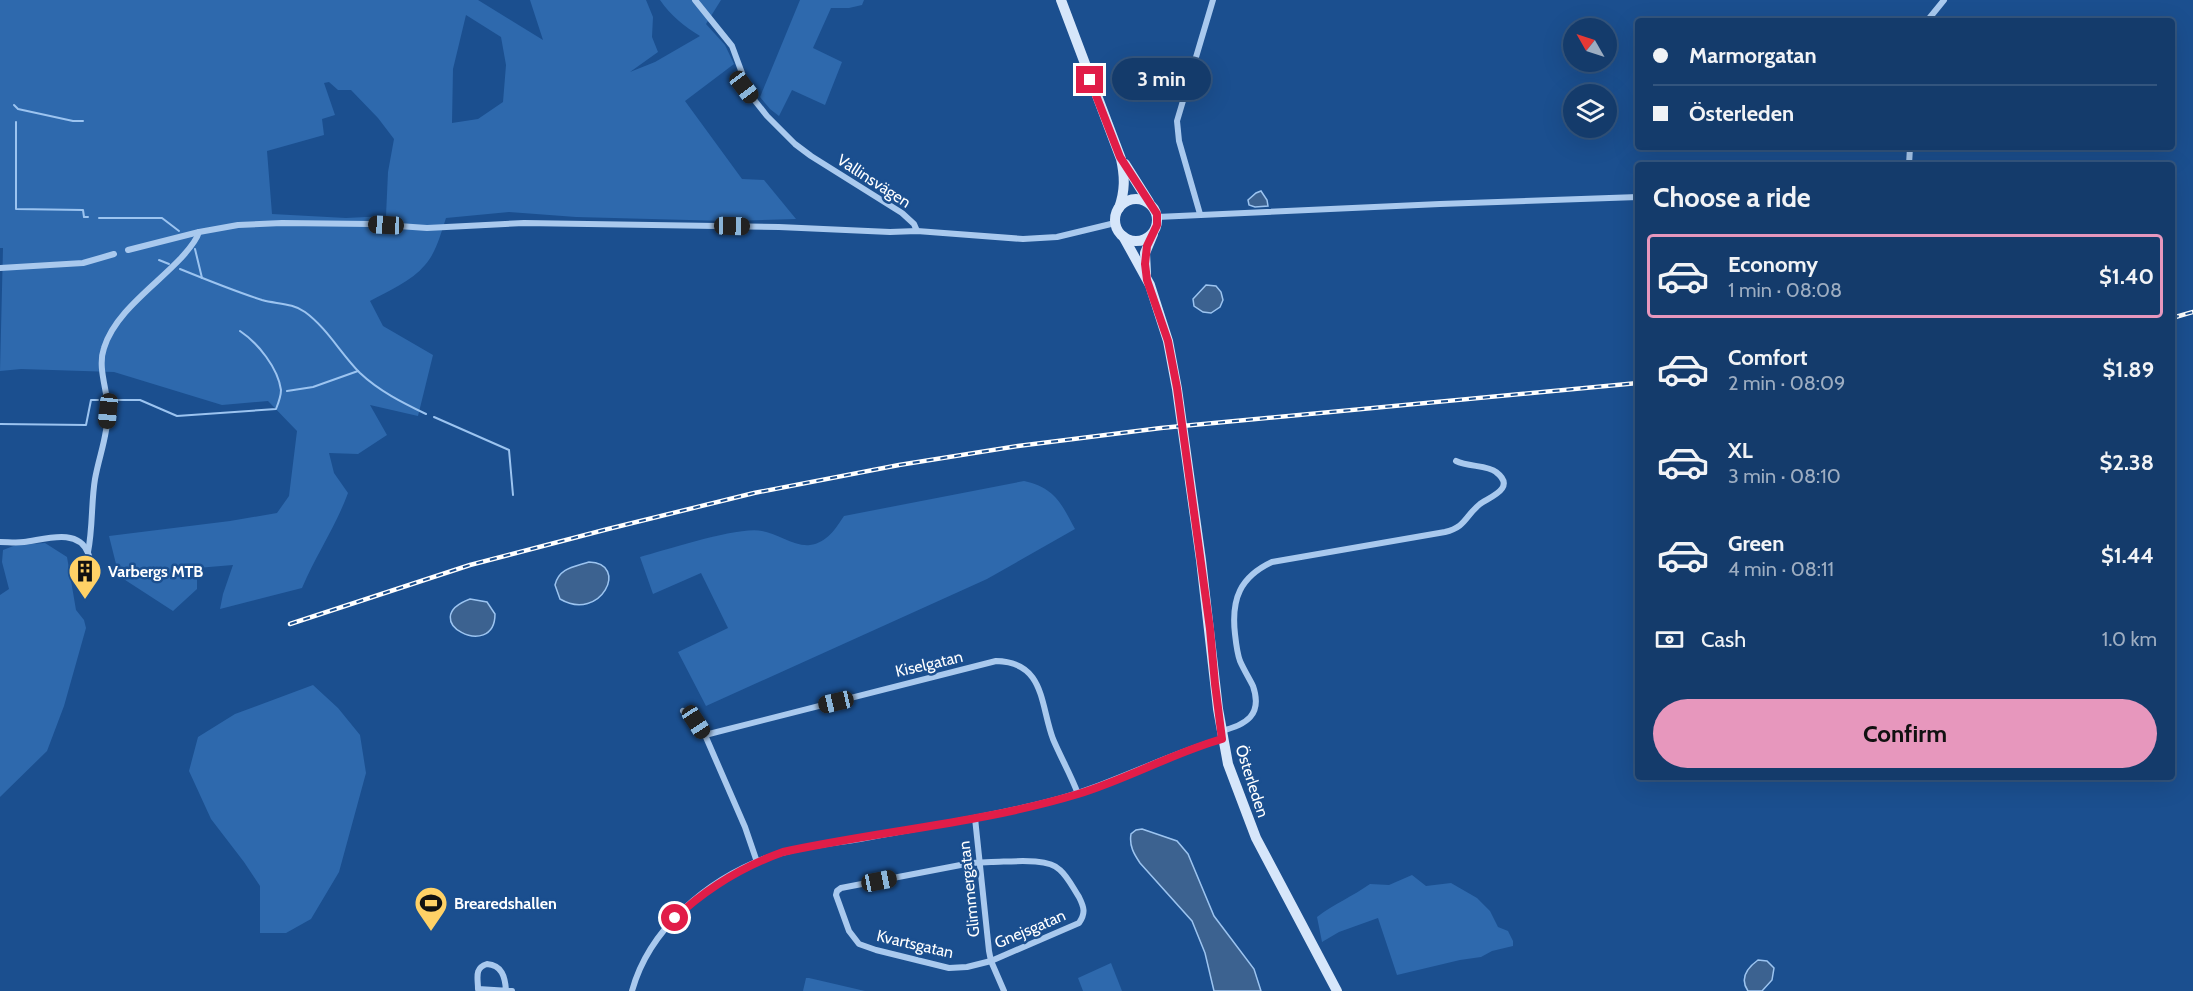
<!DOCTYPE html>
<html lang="en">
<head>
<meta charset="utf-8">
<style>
	:root { --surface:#143b6b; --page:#1d4271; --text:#f1f3f6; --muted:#9dadc1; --line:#33557e; --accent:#e797bd }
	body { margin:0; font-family:Cabin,sans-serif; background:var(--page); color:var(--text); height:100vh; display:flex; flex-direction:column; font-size:22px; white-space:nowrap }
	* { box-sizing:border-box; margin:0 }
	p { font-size:20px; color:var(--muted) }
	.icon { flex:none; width:33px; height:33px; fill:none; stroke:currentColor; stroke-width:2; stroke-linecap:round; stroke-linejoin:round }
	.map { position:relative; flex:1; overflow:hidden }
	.drawer { position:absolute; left:1635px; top:162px; width:540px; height:618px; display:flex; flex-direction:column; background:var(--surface); border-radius:6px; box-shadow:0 6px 24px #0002,0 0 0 2px var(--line) }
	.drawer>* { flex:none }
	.hud { position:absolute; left:1635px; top:18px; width:540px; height:132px; border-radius:6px; box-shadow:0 6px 24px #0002,0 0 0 2px var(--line); display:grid; align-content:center; height:132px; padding:0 18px; background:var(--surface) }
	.needle { width:39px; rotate:309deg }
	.fabs { position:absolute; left:1563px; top:18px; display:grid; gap:12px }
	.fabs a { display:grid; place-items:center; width:54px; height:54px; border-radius:50%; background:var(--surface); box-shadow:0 6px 24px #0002,0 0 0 2px var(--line); font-size:30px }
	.end { position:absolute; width:27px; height:27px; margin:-14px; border:8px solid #e11d48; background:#fff; box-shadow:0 0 0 3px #fff }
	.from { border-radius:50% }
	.bubble { position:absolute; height:42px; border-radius:21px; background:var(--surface); box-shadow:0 6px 24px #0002,0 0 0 2px var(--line); font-size:20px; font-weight:800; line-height:42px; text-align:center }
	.car { position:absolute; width:18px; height:36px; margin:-18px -9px; border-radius:8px; box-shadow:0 0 4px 2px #0007; background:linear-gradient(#222 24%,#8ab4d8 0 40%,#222 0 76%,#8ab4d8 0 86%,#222 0) }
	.hud b { display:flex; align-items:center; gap:21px; height:57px; font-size:22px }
	.hud b+b { border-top:2px solid var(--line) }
	.hud i { width:15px; height:15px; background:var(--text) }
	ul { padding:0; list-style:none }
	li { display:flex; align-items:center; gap:18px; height:84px; margin:0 12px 9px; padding:0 6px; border:3px solid transparent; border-radius:6px }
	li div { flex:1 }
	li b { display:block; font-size:22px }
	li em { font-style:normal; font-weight:800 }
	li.selected { border-color:var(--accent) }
	li>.icon { width:54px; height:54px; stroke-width:1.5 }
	h2 { padding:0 18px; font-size:27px; line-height:72px }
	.pay { display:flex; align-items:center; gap:15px; height:66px; padding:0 18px; font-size:22px }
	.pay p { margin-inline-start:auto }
	.action { display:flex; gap:12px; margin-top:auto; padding:12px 18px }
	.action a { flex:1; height:69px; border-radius:36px; background:var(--accent); color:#111; font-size:24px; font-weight:800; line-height:69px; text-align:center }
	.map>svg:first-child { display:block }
</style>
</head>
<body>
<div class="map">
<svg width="2193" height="991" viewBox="0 0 2193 991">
	<rect width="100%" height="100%" fill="#1b4f8f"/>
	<!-- green -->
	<g fill="#2e69ad" fill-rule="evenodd">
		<path d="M0 0H478L543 40 530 0H646L653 17 652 37 658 52 630 72 655 62 700 36C684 26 671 16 660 0H721L706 24 725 45 734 64 685 101 742 179 764 180 796 219 726 221 576 217 509 212 446 218C441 233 436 253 425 265 412 281 388 291 370 301L383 326 433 355 418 416 370 405 387 435 358 454 329 453 334 473 348 493C336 526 316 555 302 588L220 609 223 594 233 565 197 568V589L173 611 119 576 109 536 230 521 277 513 289 496 297 431 268 401 222 405 114 372 21 369 0 371 3 248H0ZM466 15 501 37 506 65 503 102 478 119 452 123 453 69ZM329 82 338 90H351L378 118 394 139 388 172 386 216 346 218 272 214 267 151 324 135 322 119 335 115 324 83Z"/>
		<polygon points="800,0 864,0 862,5 849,8 831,8 813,48 842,62 825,105 792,90 779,116 770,109 760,97"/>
		<path d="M1024 481C1055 488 1061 503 1075 529L987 579 706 706 678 652 728 628 701 573 653 594 640 557C667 550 738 526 762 531 776 533 795 547 810 545 827 543 836 528 844 516Z"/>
		<polygon points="45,543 67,557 76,610 84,620 86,628 64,706 47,751 0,797 0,595 9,589 2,562 3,550 16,545"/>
		<polygon points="313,685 338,708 360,735 366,773 339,872 311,919 286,933 260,933 260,886 244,862 211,819 189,771 198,737 235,714"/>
		<path d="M1412 875 1426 886 1451 883 1477 898 1490 911 1498 927 1508 931 1513 941V946L1492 951 1481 957 1460 960 1397 975 1378 918 1339 932 1322 942 1317 917C1334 904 1353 896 1370 884L1389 885Z"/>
		<polygon points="1111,963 1122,991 1083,991 1078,978"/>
		<polygon points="806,978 809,978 865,991 803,991"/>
	</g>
	<!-- water -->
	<g fill="#3c6290" stroke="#9cc4f0" stroke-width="1.5">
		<polygon points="1261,191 1267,200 1268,206 1255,207 1249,205 1248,200 1256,193"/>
		<polygon points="1206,285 1216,286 1221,292 1223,300 1220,307 1211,313 1203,312 1194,306 1193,299"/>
		<path d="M589 562C630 563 601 623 560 599L555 585C559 568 574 567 589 562Z"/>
		<path d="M470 599 487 602 495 614C495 662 414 620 470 599Z"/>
		<path d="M1142 829 1177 841 1188 854 1214 916 1254 969 1261 991H1214L1205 953 1192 921 1140 863C1134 854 1129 846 1131 834L1136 830Z"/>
		<path d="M1758 960 1767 961 1774 968 1772 980 1762 991H1748C1739 978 1747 968 1758 960Z"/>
	</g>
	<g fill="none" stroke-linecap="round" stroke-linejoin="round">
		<!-- stream -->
		<g stroke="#9cc4f0" stroke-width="2">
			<polyline points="14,105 18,109 73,121 83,121"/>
			<polyline points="16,122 16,209 83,210 84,217 88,217"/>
			<polyline points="99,218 162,218 179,231"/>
			<polyline points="195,249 202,278"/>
			<polyline points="159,260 169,264"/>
			<path d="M180 269C207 280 234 291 262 300 276 304 293 303 305 312 327 328 341 354 360 373 379 391 403 403 426 414"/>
			<polyline points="287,391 313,387 358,371"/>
			<path d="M111 400H140L177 416 276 409C278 404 281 396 281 390 278 368 258 343 240 331"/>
			<polyline points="434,417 509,450 513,495"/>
			<polyline points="0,424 86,425 91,400 98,400"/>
		</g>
		<!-- minor -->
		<g stroke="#a9c9ee" stroke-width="6">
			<polyline points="695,0 732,46 742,73 744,87 767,116 795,144 811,156 902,213 914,224 917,231"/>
			<polyline points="1927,21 1944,0"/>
			<polyline points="1909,165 1910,147"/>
			<polyline points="1200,214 1179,141 1177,121 1213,0"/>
			<polyline points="1157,217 1440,204 1638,197"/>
			<polyline points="128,250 199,232 238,225 282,223 370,224 427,228 524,223 779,227 890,232 917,231 1023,239 1057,237 1115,223"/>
			<polyline points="0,268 83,263 114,254"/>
			<path d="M0 542C8 542 16 543 24 542 43 540 78 527 88 553 91 560 91 569 92 576"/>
			<path d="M88 552C93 527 91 503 95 479 99 456 108 435 108 411 108 391 97 368 104 348 115 312 156 285 181 258 188 250 196 242 199 232"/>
			<polyline points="683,711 696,722 705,735 745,827 757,862"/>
			<path d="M1221 731C1246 725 1263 715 1253 686 1249 678 1244 670 1240 661 1237 653 1236 643 1235 634 1231 599 1240 577 1272 562L1445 532C1466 527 1465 516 1480 504 1490 497 1517 488 1496 472 1488 465 1468 467 1456 461"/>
			<path d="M705 735 996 661C1045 662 1040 704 1053 739 1061 758 1071 775 1078 794"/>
			<polyline points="975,818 989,951 991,961 1004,991"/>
			<path d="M991 862C1009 862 1048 857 1060 870 1068 877 1073 888 1079 897 1084 907 1086 913 1079 923L991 961 967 967 949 968 876 950 859 944 849 931 836 895 837 891 841 888 971 863Z"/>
			<path d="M506 990C505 977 502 965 487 964 474 968 478 978 478 989L512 991"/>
			<path d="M632 991C649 929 707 880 766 858 796 847 828 844 860 839 922 827 985 818 1047 802 1108 787 1162 756 1222 739"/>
		</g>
		<!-- secondary -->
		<g stroke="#d6e6fa" stroke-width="10">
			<path d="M1061 0 1121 159C1125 177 1125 191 1119 208"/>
			<polyline points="1125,164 1149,202"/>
			<circle cx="1136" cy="220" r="21"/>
			<polyline points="1123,236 1150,285 1168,341 1177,389 1201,560 1218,709 1228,764 1256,838 1337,991"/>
			<polyline points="1146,274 1145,253 1153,234"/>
		</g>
		<defs>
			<g id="rail">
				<polyline points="2172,318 2193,312"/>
				<polyline points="290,624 470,565 608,529 754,493 899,465 1018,446 1161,428 1638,383"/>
			</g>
		</defs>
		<!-- rail casing -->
		<use href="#rail" stroke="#fff" stroke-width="4.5"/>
		<!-- rail -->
		<use href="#rail" stroke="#1b4f8f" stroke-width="2" stroke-dasharray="7" stroke-linecap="butt"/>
	</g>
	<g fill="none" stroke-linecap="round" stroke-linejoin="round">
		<!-- route -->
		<path stroke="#e11d48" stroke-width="8" d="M675 918C707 888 741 867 783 852 880 831 982 823 1078 794 1127 779 1173 753 1222 739L1215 684 1210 629 1177 388 1168 341 1147 280 1145 264 1147 246 1157 225V214L1120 157 1090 80"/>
	</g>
	<!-- icons -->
	<defs>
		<symbol id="building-pin" viewBox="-11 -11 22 30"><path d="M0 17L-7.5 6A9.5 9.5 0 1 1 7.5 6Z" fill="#ffd166" stroke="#1b4f8f"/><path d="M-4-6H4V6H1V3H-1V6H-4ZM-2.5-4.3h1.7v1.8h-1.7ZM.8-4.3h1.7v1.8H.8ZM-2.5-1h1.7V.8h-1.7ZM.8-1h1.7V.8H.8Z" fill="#111"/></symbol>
		<symbol id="stadium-pin" viewBox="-11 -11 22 30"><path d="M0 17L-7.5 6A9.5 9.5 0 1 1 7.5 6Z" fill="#ffd166" stroke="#1b4f8f"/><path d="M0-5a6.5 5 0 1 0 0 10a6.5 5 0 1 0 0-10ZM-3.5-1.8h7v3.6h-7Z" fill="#111"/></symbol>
	</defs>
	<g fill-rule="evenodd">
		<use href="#building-pin" x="66" y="552" width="38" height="52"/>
		<use href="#stadium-pin" x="412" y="884" width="38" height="52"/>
	</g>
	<g text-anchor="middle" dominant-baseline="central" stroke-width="5" stroke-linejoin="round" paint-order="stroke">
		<!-- street labels -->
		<g font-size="16" fill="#fff" stroke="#1b4f8f">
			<text transform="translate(874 181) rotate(33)">Vallinsvägen</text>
			<text transform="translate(929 664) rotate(-13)">Kiselgatan</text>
			<text transform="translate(1252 781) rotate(72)">Österleden</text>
			<text transform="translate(969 889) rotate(-96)">Glimmergatan</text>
			<text transform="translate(1030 929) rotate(-23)">Gnejsgatan</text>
			<text transform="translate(915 944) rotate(13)">Kvartsgatan</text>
		</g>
		<!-- poi labels -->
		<g font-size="16" font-weight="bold" fill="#fff" stroke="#1b4f8f" text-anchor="start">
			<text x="108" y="571">Varbergs MTB</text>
			<text x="454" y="903">Brearedshallen</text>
		</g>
	</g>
</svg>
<div class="fabs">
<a><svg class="needle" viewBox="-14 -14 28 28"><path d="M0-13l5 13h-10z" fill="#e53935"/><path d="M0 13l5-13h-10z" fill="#9dadc1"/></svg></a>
<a><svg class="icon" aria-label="layers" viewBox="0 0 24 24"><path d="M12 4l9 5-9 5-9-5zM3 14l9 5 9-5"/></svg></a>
</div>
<i class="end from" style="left:675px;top:918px"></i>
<i class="end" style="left:1090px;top:80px"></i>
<div class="bubble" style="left:1112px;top:58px;width:99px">3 min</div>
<i class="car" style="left:744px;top:87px;rotate:143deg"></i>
<i class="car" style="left:386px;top:225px;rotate:273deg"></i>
<i class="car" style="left:732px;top:226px;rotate:91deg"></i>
<i class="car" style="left:108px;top:411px;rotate:186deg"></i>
<i class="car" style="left:836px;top:702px;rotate:257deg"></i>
<i class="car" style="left:696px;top:722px;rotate:147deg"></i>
<i class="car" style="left:879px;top:881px;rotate:79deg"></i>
<div class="hud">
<b><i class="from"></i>Marmorgatan</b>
<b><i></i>Österleden</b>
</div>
<section class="drawer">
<h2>Choose a ride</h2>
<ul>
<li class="selected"><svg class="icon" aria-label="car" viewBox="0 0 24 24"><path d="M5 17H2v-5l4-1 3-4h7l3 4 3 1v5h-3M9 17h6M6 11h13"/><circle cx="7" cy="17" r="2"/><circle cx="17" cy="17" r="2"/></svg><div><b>Economy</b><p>1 min · 08:08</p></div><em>$1.40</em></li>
<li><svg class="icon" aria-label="car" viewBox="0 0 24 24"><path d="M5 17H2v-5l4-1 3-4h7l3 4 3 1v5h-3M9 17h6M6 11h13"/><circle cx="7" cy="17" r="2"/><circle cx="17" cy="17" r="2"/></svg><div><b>Comfort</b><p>2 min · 08:09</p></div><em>$1.89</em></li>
<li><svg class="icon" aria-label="car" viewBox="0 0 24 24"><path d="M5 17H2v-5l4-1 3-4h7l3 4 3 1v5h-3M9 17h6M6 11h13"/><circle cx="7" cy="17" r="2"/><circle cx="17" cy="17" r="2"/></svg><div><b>XL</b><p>3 min · 08:10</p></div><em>$2.38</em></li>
<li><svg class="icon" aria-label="car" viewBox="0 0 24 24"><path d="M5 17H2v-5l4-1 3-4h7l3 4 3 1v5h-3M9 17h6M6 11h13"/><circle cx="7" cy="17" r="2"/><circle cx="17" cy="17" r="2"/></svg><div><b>Green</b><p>4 min · 08:11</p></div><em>$1.44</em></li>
</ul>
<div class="pay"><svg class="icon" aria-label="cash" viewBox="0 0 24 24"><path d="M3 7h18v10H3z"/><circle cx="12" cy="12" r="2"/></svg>Cash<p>1.0 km</p></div>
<div class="action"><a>Confirm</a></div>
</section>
</div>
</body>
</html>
